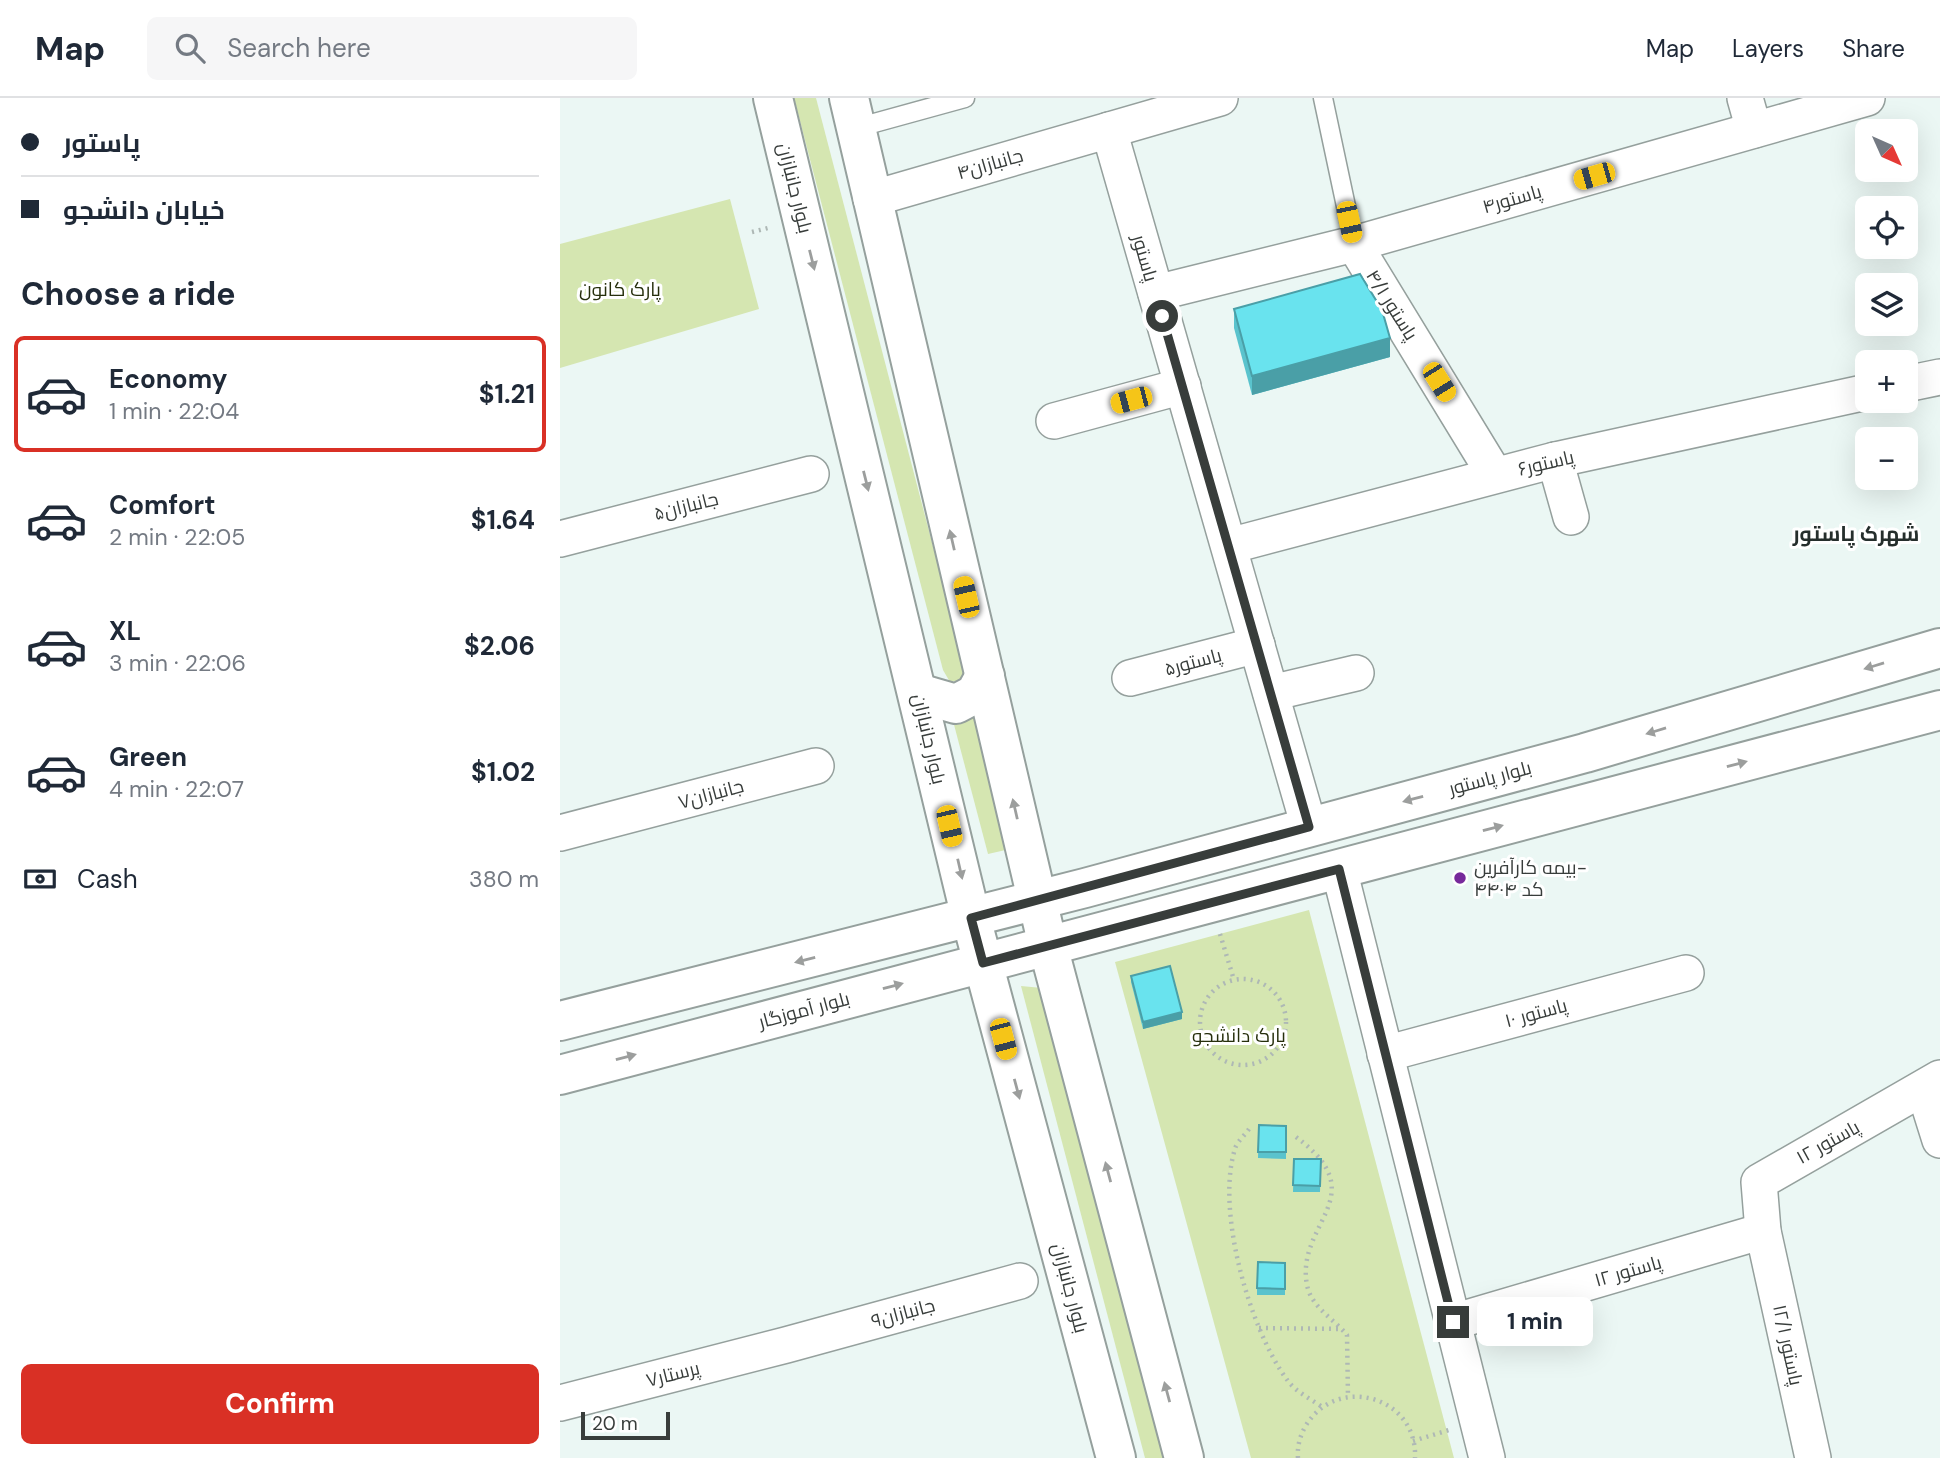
<!DOCTYPE html>
<html lang="en">
<head>
<meta charset="utf-8">
<style>
	:root { --surface:#fff; --page:#f6f6f7; --text:#1f2937; --muted:#747a83; --line:#e0e1e3; --accent:#d93025 }
	body { margin:0; font-family:"DM Sans",Cairo,sans-serif; background:var(--page); color:var(--text); height:100vh; display:flex; flex-direction:column; font-size:26px; white-space:nowrap }
	* { box-sizing:border-box; margin:0 }
	p { font-size:23px; color:var(--muted) }
	.icon { flex:none; width:38px; height:38px; fill:none; stroke:currentColor; stroke-width:2; stroke-linecap:round; stroke-linejoin:round }
	.map { position:relative; flex:1; overflow:hidden }
	.panel { display:flex; flex-direction:column; background:var(--surface); width:560px }
	.panel>* { flex:none }
	.guide { display:grid; align-content:center; height:154px; padding:0 21px; background:var(--surface) }
	.needle { width:46px; rotate:135deg }
	.buttons { position:absolute; left:1295px; top:21px; display:grid; gap:14px }
	.buttons a { display:grid; place-items:center; width:63px; height:63px; border-radius:10px; background:var(--surface); box-shadow:0 7px 28px #0002; font-size:35px }
	.scale { position:absolute; left:21px; bottom:18px; width:89px; box-sizing:border-box; padding-left:7px; border:4px solid #383d3b; border-top:0; font-size:19px; line-height:24px; white-space:nowrap; color:#383d3b; -webkit-text-stroke:5px #fff; paint-order:stroke }
	.end { position:absolute; width:32px; height:32px; margin:-16px; border:9px solid #383d3b; background:#fff; box-shadow:0 0 0 4px #fff }
	.from { border-radius:50% }
	.bubble { position:absolute; height:49px; border-radius:10px; background:var(--surface); box-shadow:0 7px 28px #0002; font-size:23px; font-weight:700; line-height:49px; text-align:center }
	.car { position:absolute; width:21px; height:42px; margin:-21px -10px; border-radius:9px; box-shadow:0 0 5px 2px #0007; background:linear-gradient(#f5c518 24%,#345 0 40%,#f5c518 0 76%,#345 0 86%,#f5c518 0) }
	.guide b { display:flex; align-items:center; gap:24px; height:66px; font-size:26px }
	.guide b+b { border-top:2px solid var(--line) }
	.guide i { width:18px; height:18px; background:var(--text) }
	ul { padding:0; list-style:none }
	li { display:flex; align-items:center; gap:21px; height:116px; margin:0 14px 10px; padding:0 7px; border:4px solid transparent; border-radius:10px }
	li div { flex:1 }
	li b { display:block; font-size:26px }
	li em { font-style:normal; font-weight:700 }
	li.selected { border-color:var(--accent) }
	li>.icon { width:63px; height:63px; stroke-width:1.5 }
	h2 { padding:0 21px; font-size:32px; line-height:84px }
	.pay { display:flex; align-items:center; gap:18px; height:77px; padding:0 21px; font-size:26px }
	.pay p { margin-inline-start:auto }
	.button { display:flex; gap:14px; margin-top:auto; padding:14px 21px }
	.button a { flex:1; height:80px; border-radius:10px; background:var(--accent); color:#fff; font-size:28px; font-weight:700; line-height:80px; text-align:center }
	header { display:flex; align-items:center; gap:42px; box-sizing:border-box; height:98px; padding:0 35px; background:var(--surface); border-bottom:2px solid var(--line) }
	header strong { font-size:33px }
	nav { display:flex; gap:38px; margin-inline-start:auto; font-size:24px }
	.search { width:490px; height:63px; background:var(--page); display:flex; align-items:center; gap:18px; box-sizing:border-box; padding:0 24px; border-radius:10px; color:var(--muted); font-size:26px }
	main { display:flex; flex:1; min-height:0 }
	.map>svg:first-child { display:block }
</style>
</head>
<body>
<header>
<strong>Map</strong>
<div class="search"><svg class="icon" aria-label="search" viewBox="0 0 24 24"><circle cx="10" cy="10" r="6"/><path d="M15 15l6 6"/></svg>Search here</div>
<nav><a>Map</a><a>Layers</a><a>Share</a></nav>
</header>
<main>
<section class="panel">
<div class="guide">
<b><i class="from"></i>پاستور</b>
<b><i></i>خیابان دانشجو</b>
</div>
<h2>Choose a ride</h2>
<ul>
<li class="selected"><svg class="icon" aria-label="car" viewBox="0 0 24 24"><path d="M5 17H2v-5l4-1 3-4h7l3 4 3 1v5h-3M9 17h6M6 11h13"/><circle cx="7" cy="17" r="2"/><circle cx="17" cy="17" r="2"/></svg><div><b>Economy</b><p>1 min · 22:04</p></div><em>$1.21</em></li>
<li><svg class="icon" aria-label="car" viewBox="0 0 24 24"><path d="M5 17H2v-5l4-1 3-4h7l3 4 3 1v5h-3M9 17h6M6 11h13"/><circle cx="7" cy="17" r="2"/><circle cx="17" cy="17" r="2"/></svg><div><b>Comfort</b><p>2 min · 22:05</p></div><em>$1.64</em></li>
<li><svg class="icon" aria-label="car" viewBox="0 0 24 24"><path d="M5 17H2v-5l4-1 3-4h7l3 4 3 1v5h-3M9 17h6M6 11h13"/><circle cx="7" cy="17" r="2"/><circle cx="17" cy="17" r="2"/></svg><div><b>XL</b><p>3 min · 22:06</p></div><em>$2.06</em></li>
<li><svg class="icon" aria-label="car" viewBox="0 0 24 24"><path d="M5 17H2v-5l4-1 3-4h7l3 4 3 1v5h-3M9 17h6M6 11h13"/><circle cx="7" cy="17" r="2"/><circle cx="17" cy="17" r="2"/></svg><div><b>Green</b><p>4 min · 22:07</p></div><em>$1.02</em></li>
</ul>
<div class="pay"><svg class="icon" aria-label="cash" viewBox="0 0 24 24"><path d="M3 7h18v10H3z"/><circle cx="12" cy="12" r="2"/></svg>Cash<p>380 m</p></div>
<div class="button"><a>Confirm</a></div>
</section>
<div class="map">
<svg width="1380" height="1360" viewBox="0 0 1380 1360">
	<rect width="100%" height="100%" fill="#ebf7f4"/>
	<!-- green -->
	<g fill="#d5e6b1">
		<polygon points="234,0 256,0 405,571 401,582 390,584 383,572"/>
		<polygon points="170,101 199,211 0,270 0,146"/>
		<polygon points="416,613 450,751 428,756 392,619"/>
		<polygon points="749,812 894,1360 691,1360 555,864"/>
		<polygon points="461,888 482,890 606,1360 585,1360"/>
	</g>
	<g fill="none" stroke-linecap="round" stroke-linejoin="round">
		<defs>
			<g id="lane">
				<polyline points="763,0 794,146"/>
				<polyline points="296,30 405,0"/>
			</g>
			<g id="street">
				<polyline points="1185,0 1194,32"/>
				<polyline points="549,32 749,729"/>
				<polyline points="311,101 660,0"/>
				<polyline points="794,146 935,377"/>
				<polyline points="596,195 794,146 1307,0"/>
				<polyline points="1346,286 1380,279"/>
				<polyline points="494,323 623,288"/>
				<polyline points="995,362 1011,419"/>
				<polyline points="0,441 251,376"/>
				<polyline points="669,448 995,362 1307,294"/>
				<polyline points="570,580 697,547"/>
				<polyline points="711,595 796,575"/>
				<polyline points="0,735 256,668"/>
				<polyline points="779,771 927,1360"/>
				<polyline points="825,956 1126,875"/>
				<polyline points="1364,991 1380,1042"/>
				<polyline points="893,1224 1203,1133"/>
				<polyline points="0,1305 226,1247 460,1183"/>
				<polyline points="1253,1360 1203,1133 1199,1084 1380,980"/>
			</g>
			<g id="secondary">
				<polyline points="0,923 525,790 1025,655 1380,550"/>
				<polyline points="0,977 1380,612"/>
			</g>
			<g id="primary">
				<polyline points="213,0 411,820 556,1360"/>
				<polyline points="289,0 488,848 624,1360"/>
				<polyline points="358,595 396,606 415,596 425,578"/>
			</g>
		</defs>
		<!-- lane casing -->
		<use href="#lane" stroke="#95a09d" stroke-width="21"/>
		<!-- street casing -->
		<use href="#street" stroke="#95a09d" stroke-width="38"/>
		<!-- secondary casing -->
		<use href="#secondary" stroke="#95a09d" stroke-width="42"/>
		<!-- primary casing -->
		<use href="#primary" stroke="#95a09d" stroke-width="42"/>
		<!-- path -->
		<g stroke="#aeb8b5" stroke-width="4.5" stroke-dasharray="2 5" stroke-linecap="butt">
			<polyline points="192,134 212,129"/>
			<polyline points="660,836 674,882"/>
			<circle cx="683" cy="924" r="43"/>
			<path d="M689 1031C685 1037 679 1042 676 1048 654 1109 690 1233 728 1283 736 1294 751 1301 762 1309"/>
			<path d="M736 1039C816 1098 735 1125 747 1187 751 1209 774 1221 787 1237L788 1299"/>
			<polyline points="699,1230 782,1231"/>
			<polyline points="853,1343 889,1332"/>
			<path d="M738 1360C737 1349 740 1338 745 1329 776 1275 858 1298 855 1360"/>
		</g>
		<!-- lane -->
		<use href="#lane" stroke="#fff" stroke-width="18"/>
		<!-- street -->
		<use href="#street" stroke="#fff" stroke-width="35"/>
		<!-- secondary -->
		<use href="#secondary" stroke="#fff" stroke-width="38"/>
		<!-- primary -->
		<use href="#primary" stroke="#fff" stroke-width="38"/>
	</g>
	<!-- wall -->
	<g fill="#5ac3cd">
		<polygon points="674,211 830,259 692,297 674,230"/>
		<polygon points="571,878 622,921 583,931 571,884"/>
		<polygon points="699,1027 726,1028 726,1061 698,1060"/>
		<polygon points="734,1061 761,1061 760,1094 733,1094"/>
		<polygon points="725,1165 725,1197 697,1197 697,1190"/>
	</g>
	<!-- shaded-wall -->
	<g fill="#4a9fa7">
		<polygon points="830,240 830,259 692,297 692,278"/>
		<polygon points="622,914 622,921 583,931 583,924"/>
	</g>
	<!-- building -->
	<g fill="#69e3ee" stroke="#4a9fa7" stroke-width="2">
		<polygon points="800,176 822,212 830,240 692,278 674,211"/>
		<polygon points="610,868 622,914 583,924 571,878"/>
		<polygon points="699,1027 726,1028 726,1054 698,1054"/>
		<polygon points="734,1061 761,1061 760,1088 733,1087"/>
		<polygon points="698,1164 725,1165 725,1191 697,1190"/>
	</g>
	<!-- one-way arrows -->
	<defs><path id="oneway-solid" d="M-6-.8H1V-3.2L6.5 0L1 3.2V.8H-6Z" transform="scale(1.75)"/></defs>
	<g fill="#9c9e9d">
		<use href="#oneway-solid" transform="translate(252 162) rotate(76)"/>
		<use href="#oneway-solid" transform="translate(306 383) rotate(76)"/>
		<use href="#oneway-solid" transform="translate(392 442) rotate(-103)"/>
		<use href="#oneway-solid" transform="translate(1314 568) rotate(163)"/>
		<use href="#oneway-solid" transform="translate(1096 633) rotate(163)"/>
		<use href="#oneway-solid" transform="translate(1177 666) rotate(-15)"/>
		<use href="#oneway-solid" transform="translate(853 701) rotate(165)"/>
		<use href="#oneway-solid" transform="translate(455 711) rotate(-103)"/>
		<use href="#oneway-solid" transform="translate(933 730) rotate(-15)"/>
		<use href="#oneway-solid" transform="translate(400 771) rotate(77)"/>
		<use href="#oneway-solid" transform="translate(245 862) rotate(166)"/>
		<use href="#oneway-solid" transform="translate(333 888) rotate(-15)"/>
		<use href="#oneway-solid" transform="translate(66 959) rotate(-15)"/>
		<use href="#oneway-solid" transform="translate(457 991) rotate(75)"/>
		<use href="#oneway-solid" transform="translate(548 1074) rotate(-105)"/>
		<use href="#oneway-solid" transform="translate(607 1294) rotate(-105)"/>
	</g>
	<g fill="none" stroke-linecap="round" stroke-linejoin="round">
		<!-- route -->
		<polyline stroke="#383d3b" stroke-width="9" points="602,218 749,729 411,820 423,865 779,771 893,1224"/>
	</g>
	<!-- markers -->
	<circle fill="#77299b" stroke="#fff" stroke-width="2.5" cx="900" cy="780" r="7"/>
	<g text-anchor="middle" dominant-baseline="central" stroke-width="6" stroke-linejoin="round" paint-order="stroke">
		<!-- street labels -->
		<g font-size="19" fill="#383d3b" stroke="#fff">
			<text transform="translate(430 66) rotate(-16)">جانبازان۴</text>
			<text transform="translate(235 90) rotate(76)">بلوار جانبازان</text>
			<text transform="translate(952 101) rotate(-16)">پاستور۴</text>
			<text transform="translate(585 160) rotate(74)">پاستور</text>
			<text transform="translate(832 207) rotate(58)">پاستور ۴/۱</text>
			<text transform="translate(986 365) rotate(-13)">پاستور۶</text>
			<text transform="translate(126 408) rotate(-14)">جانبازان۵</text>
			<text transform="translate(633 564) rotate(-15)">پاستور۵</text>
			<text transform="translate(369 641) rotate(77)">بلوار جانبازان</text>
			<text transform="translate(930 680) rotate(-15)">بلوار پاستور</text>
			<text transform="translate(151 696) rotate(-15)">جانبازان۷</text>
			<text transform="translate(244 912) rotate(-15)">بلوار آموزگار</text>
			<text transform="translate(976 915) rotate(-15)">پاستور ۱۰</text>
			<text transform="translate(1268 1044) rotate(-29)">۱۲ پاستور</text>
			<text transform="translate(1068 1173) rotate(-16)">پاستور ۱۲</text>
			<text transform="translate(510 1190) rotate(75)">بلوار جانبازان</text>
			<text transform="translate(343 1215) rotate(-15)">جانبازان۹</text>
			<text transform="translate(1228 1247) rotate(78)">پاستور ۱۲/۱</text>
			<text transform="translate(113 1276) rotate(-14)">پرستار۷</text>
		</g>
		<!-- park labels -->
		<g font-size="19" fill="#262f0c" stroke="#fff">
			<text x="60" y="191">پارک کانون</text>
			<text x="679" y="937">پارک دانشجو</text>
		</g>
		<!-- poi labels -->
		<g font-size="19" fill="#383d3b" stroke="#fff" text-anchor="start">
			<text x="914" y="769">بیمه کارآفرین-<tspan x="914" dy="22">کد ۴۴۰۴</tspan></text>
		</g>
		<!-- neighbourhood labels -->
		<g font-size="21" font-weight="bold" fill="#252e2c" stroke="#fff">
			<text x="1296" y="436">شهرک پاستور</text>
		</g>
	</g>
</svg>
<div class="buttons">
<a><svg class="needle" viewBox="-14 -14 28 28"><path d="M0-13l5 13h-10z" fill="#e53935"/><path d="M0 13l5-13h-10z" fill="#747a83"/></svg></a>
<a><svg class="icon" aria-label="locate" viewBox="0 0 24 24"><circle cx="12" cy="12" r="6"/><path d="M12 2v4M12 18v4M2 12h4M18 12h4"/></svg></a>
<a><svg class="icon" aria-label="layers" viewBox="0 0 24 24"><path d="M12 4l9 5-9 5-9-5zM3 14l9 5 9-5"/></svg></a>
<a>+</a>
<a>−</a>
</div>
<div class="scale">20 m</div>
<i class="end from" style="left:602px;top:218px"></i>
<i class="end" style="left:893px;top:1224px"></i>
<div class="bubble" style="left:917px;top:1199px;width:116px">1 min</div>
<i class="car" style="left:1034px;top:78px;rotate:254deg"></i>
<i class="car" style="left:789px;top:124px;rotate:168deg"></i>
<i class="car" style="left:879px;top:284px;rotate:148deg"></i>
<i class="car" style="left:571px;top:302px;rotate:255deg"></i>
<i class="car" style="left:406px;top:499px;rotate:347deg"></i>
<i class="car" style="left:389px;top:728px;rotate:167deg"></i>
<i class="car" style="left:443px;top:941px;rotate:165deg"></i>
</div>
</main>
</body>
</html>
